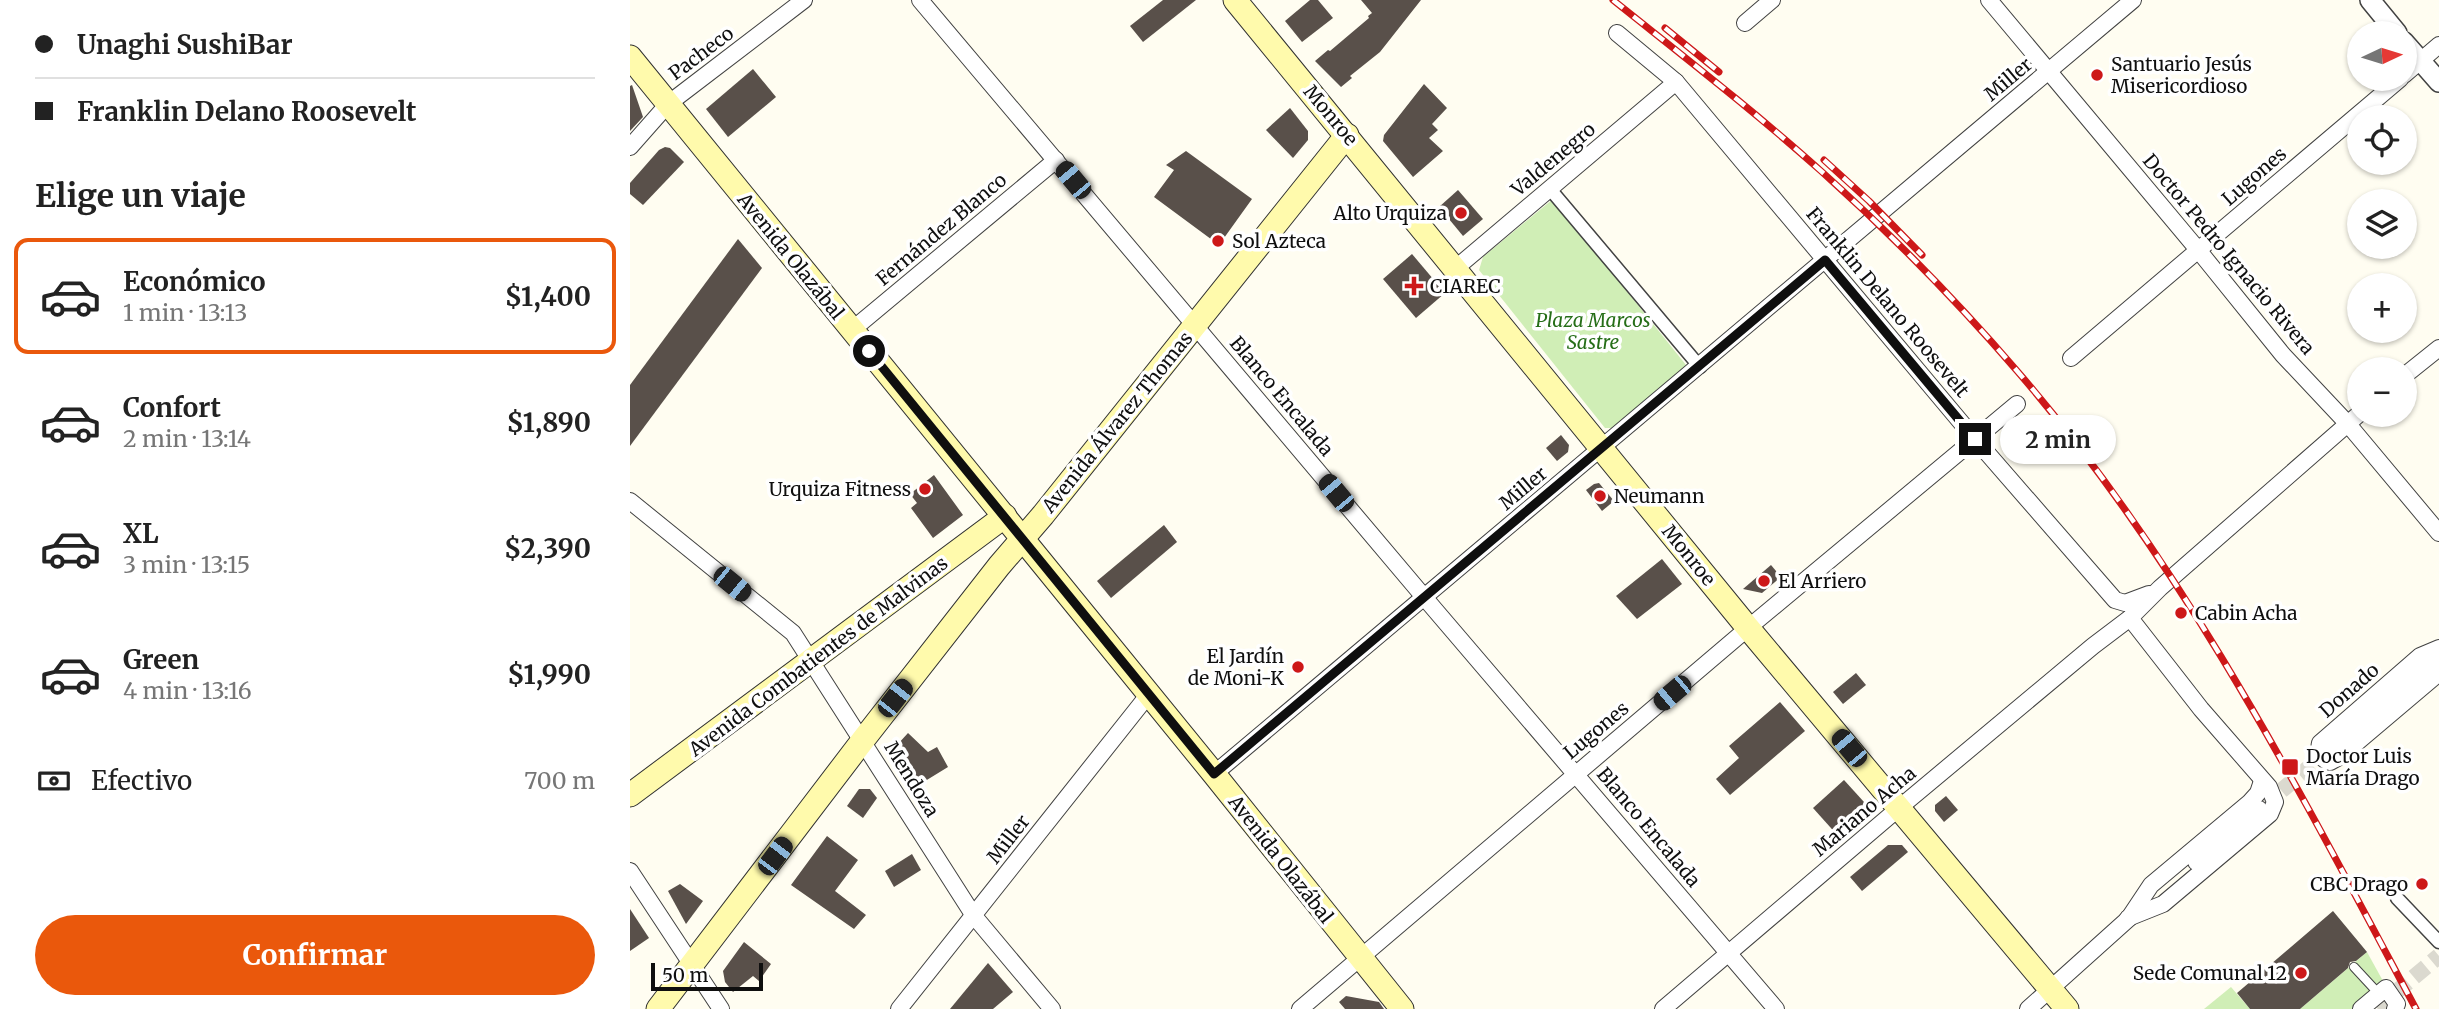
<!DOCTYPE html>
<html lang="es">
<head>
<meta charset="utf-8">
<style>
	:root { --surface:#fff; --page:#f2f2f2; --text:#222; --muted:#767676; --line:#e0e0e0; --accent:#ea580c }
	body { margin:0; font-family:Merriweather,serif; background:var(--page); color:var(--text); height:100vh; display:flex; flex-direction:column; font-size:26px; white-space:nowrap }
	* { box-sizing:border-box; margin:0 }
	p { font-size:23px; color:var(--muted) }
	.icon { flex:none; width:38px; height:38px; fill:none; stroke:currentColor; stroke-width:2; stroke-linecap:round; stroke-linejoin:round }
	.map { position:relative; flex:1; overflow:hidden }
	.sheet { display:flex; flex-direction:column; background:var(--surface); width:630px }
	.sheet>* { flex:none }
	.top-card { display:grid; align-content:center; height:154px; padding:0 35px; background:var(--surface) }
	.needle { width:46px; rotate:86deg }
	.fabs { position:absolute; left:1717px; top:21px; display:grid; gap:14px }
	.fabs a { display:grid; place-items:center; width:70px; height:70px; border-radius:50%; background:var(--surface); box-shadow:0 2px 5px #0004; font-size:35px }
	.scale { position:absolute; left:21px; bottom:18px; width:112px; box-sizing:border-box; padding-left:7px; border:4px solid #0f0f0f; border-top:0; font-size:19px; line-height:24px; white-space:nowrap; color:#0f0f0f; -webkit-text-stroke:5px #fff; paint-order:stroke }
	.end { position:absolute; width:32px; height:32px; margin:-16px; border:9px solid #0f0f0f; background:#fff; box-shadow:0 0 0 4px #fff }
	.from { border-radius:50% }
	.bubble { position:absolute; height:49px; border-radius:24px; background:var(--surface); box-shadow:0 2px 5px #0004; font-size:23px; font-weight:700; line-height:49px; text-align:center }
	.car { position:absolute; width:21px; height:42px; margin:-21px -10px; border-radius:9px; box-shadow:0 0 5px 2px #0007; background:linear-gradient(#222 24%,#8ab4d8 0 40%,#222 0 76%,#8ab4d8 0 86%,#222 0) }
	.top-card b { display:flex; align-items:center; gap:24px; height:66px; font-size:26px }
	.top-card b+b { border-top:2px solid var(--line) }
	.top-card i { width:18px; height:18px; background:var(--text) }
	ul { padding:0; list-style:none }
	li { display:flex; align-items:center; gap:21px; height:116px; margin:0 14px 10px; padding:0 21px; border:4px solid transparent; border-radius:14px }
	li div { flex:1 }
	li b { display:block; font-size:26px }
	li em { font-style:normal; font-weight:700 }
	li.current { border-color:var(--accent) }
	li>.icon { width:63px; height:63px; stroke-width:1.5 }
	h2 { padding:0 35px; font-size:32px; line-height:84px }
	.pay { display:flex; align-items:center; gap:18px; height:77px; padding:0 35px; font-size:26px }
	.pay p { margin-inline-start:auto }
	.button { display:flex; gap:14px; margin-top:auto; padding:14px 35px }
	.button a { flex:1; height:80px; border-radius:42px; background:var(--accent); color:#fff; font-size:28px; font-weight:700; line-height:80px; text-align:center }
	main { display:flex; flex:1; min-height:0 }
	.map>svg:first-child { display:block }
</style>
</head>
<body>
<main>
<section class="sheet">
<div class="top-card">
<b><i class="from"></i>Unaghi SushiBar</b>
<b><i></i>Franklin Delano Roosevelt</b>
</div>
<h2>Elige un viaje</h2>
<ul>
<li class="current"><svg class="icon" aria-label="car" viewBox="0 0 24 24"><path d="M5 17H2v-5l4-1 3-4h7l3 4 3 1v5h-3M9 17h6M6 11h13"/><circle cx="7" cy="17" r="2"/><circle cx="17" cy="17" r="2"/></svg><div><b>Económico</b><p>1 min · 13:13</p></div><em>$1,400</em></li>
<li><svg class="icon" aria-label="car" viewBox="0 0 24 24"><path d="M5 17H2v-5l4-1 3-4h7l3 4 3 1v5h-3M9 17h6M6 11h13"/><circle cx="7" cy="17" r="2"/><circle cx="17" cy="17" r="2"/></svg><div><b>Confort</b><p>2 min · 13:14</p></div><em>$1,890</em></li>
<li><svg class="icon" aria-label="car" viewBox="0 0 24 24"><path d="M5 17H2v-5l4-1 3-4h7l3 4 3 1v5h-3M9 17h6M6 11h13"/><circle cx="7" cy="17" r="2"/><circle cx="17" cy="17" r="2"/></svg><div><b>XL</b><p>3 min · 13:15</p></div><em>$2,390</em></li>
<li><svg class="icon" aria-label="car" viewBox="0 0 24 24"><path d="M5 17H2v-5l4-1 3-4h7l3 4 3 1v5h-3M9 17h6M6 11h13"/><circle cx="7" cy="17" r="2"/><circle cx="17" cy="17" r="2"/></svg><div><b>Green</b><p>4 min · 13:16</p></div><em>$1,990</em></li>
</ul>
<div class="pay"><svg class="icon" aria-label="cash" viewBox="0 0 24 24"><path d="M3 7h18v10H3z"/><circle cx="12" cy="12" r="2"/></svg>Efectivo<p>700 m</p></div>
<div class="button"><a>Confirmar</a></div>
</section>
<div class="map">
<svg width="1809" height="1009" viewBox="0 0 1809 1009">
	<rect width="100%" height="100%" fill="#fffdf1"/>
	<!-- green -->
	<g fill="#d0eeb6">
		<polygon points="923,199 1056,365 984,428 975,428 849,270 853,257"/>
		<polygon points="1737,952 1753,981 1750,989 1726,1009 1670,1009"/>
		<polygon points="1601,987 1620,1009 1574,1009"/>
	</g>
	<!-- building -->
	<g fill="#59504a">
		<polygon points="533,0 566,0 513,42 500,26"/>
		<polygon points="680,0 688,0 703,18 672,42 655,21"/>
		<polygon points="731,0 791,0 750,52 720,76 722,78 711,87 685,61 698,50 700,51 739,18 738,16 742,13"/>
		<polygon points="123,69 146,97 98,137 76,109"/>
		<polygon points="794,84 817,108 802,124 808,130 799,138 813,151 783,177 753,141 754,135"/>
		<polygon points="2,85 13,117 0,131 0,86"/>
		<polygon points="660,108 678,131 678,140 663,158 636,130"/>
		<polygon points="35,147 40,148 54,162 13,205 0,194 0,183 29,150"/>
		<polygon points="556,151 622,199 589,245 524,197 544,170 536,165"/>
		<polygon points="828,190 853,219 833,236 809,207"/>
		<polygon points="108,239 132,268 0,446 0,385"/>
		<polygon points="782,254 815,293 786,318 753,279"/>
		<polygon points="931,435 939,445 938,452 927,461 916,448"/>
		<polygon points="304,475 333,515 303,538 281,508 287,503 280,494"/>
		<polygon points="969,483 984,501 972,511 956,490 964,484"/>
		<polygon points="534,525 547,542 481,598 467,581"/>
		<polygon points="1032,559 1052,584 1007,619 986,596"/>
		<polygon points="1141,565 1151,577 1132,593 1113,589"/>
		<polygon points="1226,673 1236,685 1213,704 1203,692"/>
		<polygon points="1150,702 1175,731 1100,795 1086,779 1109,758 1099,746"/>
		<polygon points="278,733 298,752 307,747 318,767 287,786 267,753 267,745"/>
		<polygon points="1214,780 1234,802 1232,817 1209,837 1183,808"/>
		<polygon points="229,789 240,789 247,798 233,818 217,806"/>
		<polygon points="1316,796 1328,810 1314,822 1305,811 1305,805"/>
		<polygon points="197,836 228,860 205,891 236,915 224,929 161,885"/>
		<polygon points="1258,845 1272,845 1278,852 1232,891 1220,877"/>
		<polygon points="282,854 291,870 264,887 255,871"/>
		<polygon points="50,884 73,901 56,924 38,891"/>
		<polygon points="0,909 19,938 0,951"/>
		<polygon points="1703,911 1737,952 1726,961 1720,962 1718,968 1670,1009 1620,1009 1607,993"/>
		<polygon points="114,942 141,964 129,981 123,976 103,992 95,982 93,971"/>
		<polygon points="358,963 383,992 363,1009 320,1009"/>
		<polygon points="716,996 749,1002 754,1009 715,1009 709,1002"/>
	</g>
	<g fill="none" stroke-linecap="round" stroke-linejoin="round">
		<!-- minor-tunnel -->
		<g stroke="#dbd9cf" stroke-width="16" stroke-dasharray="16 8" stroke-linecap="butt">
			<polyline points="1633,806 1701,749"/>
			<polyline points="1747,1008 1809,956"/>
		</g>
		<defs>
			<polyline id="service" points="1724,967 1749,994"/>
			<g id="pedestrian">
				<polyline points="920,189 1070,367"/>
				<polyline points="1767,898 1809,942"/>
			</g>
			<g id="minor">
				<polyline points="290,0 794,597 1146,1009"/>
				<polyline points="1359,0 1569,251 1653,355 1717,423 1809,533"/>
				<polyline points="1115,23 1142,0"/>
				<polyline points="987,33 1046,82 1345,439 1485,600 1495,603 1519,594"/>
				<polyline points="1774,75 1809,45"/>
				<polyline points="0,147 38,104 174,0"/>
				<polyline points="826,268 1046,82"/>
				<polyline points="222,330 426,160"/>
				<polyline points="1441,358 1770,79"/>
				<polyline points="1774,376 1809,348"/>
				<polyline points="0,501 163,633 344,916 422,1009"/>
				<path d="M1809 648 1790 656 1690 743C1688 751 1691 760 1700 762L1711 756 1809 673"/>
				<polyline points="1701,749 1809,656"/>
				<polyline points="584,774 1503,0"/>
				<polyline points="1566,862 1629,809"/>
				<polyline points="0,871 91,1009"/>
				<polyline points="1498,918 1533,904 1640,814 1645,802 1639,787 1571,709 1500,618"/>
				<polyline points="1499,918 1521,885 1619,803 1628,793 1632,781"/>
				<polyline points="269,1009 519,694"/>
				<polyline points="670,1009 1118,628 1387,404"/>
				<polyline points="1033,1009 1269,808 1463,646 1500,618 1530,588 1729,414"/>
				<polyline points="1398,1009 1506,912"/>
				<polyline points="1731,1009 1756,988 1767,1004 1765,1009"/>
			</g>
			<g id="tertiary">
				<polyline points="1740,0 1767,33"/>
				<polyline points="1774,42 1809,82"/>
			</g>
			<g id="secondary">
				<polyline points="605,0 1118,628 1437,1009"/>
				<polyline points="0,57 584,774 772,1009"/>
				<polyline points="0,795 375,516"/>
				<polyline points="28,1009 233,740 369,566 413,515 717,135"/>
			</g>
		</defs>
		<!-- service casing -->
		<use href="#service" stroke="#424242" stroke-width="10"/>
		<!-- pedestrian casing -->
		<use href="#pedestrian" stroke="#424242" stroke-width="15"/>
		<!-- minor casing -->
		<use href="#minor" stroke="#424242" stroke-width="18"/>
		<!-- tertiary casing -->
		<use href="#tertiary" stroke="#424242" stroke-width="22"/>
		<!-- secondary casing -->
		<use href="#secondary" stroke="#313131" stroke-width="25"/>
		<!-- service -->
		<use href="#service" stroke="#fff" stroke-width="8"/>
		<!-- pedestrian -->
		<use href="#pedestrian" stroke="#fff" stroke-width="12"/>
		<!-- minor -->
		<use href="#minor" stroke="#fff" stroke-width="16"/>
		<!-- tertiary -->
		<use href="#tertiary" stroke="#fff" stroke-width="19"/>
		<!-- secondary -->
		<use href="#secondary" stroke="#fffaac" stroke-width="23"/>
		<defs>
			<g id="rail">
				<path d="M983 0C1053 56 1124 111 1191 171 1260 233 1327 301 1388 372 1553 563 1668 788 1786 1009"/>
				<polyline points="1035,28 1089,72"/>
				<polyline points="1194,160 1239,201 1292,255"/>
			</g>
		</defs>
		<!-- rail casing -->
		<use href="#rail" stroke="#cd1819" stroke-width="7"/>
		<!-- rail -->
		<use href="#rail" stroke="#fff" stroke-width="4.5" stroke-dasharray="13" stroke-linecap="butt"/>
	</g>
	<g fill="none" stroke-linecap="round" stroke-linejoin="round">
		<!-- route -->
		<polyline stroke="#0f0f0f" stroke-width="9" points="239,351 584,774 1195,260 1345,439"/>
	</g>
	<!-- markers -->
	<g fill="#cd1819" stroke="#fff" stroke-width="2.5">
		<circle cx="1467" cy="75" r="7"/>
		<circle cx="831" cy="213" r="7"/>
		<circle cx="588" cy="241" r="7"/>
		<path d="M780.5 275.5h7v7h7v7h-7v7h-7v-7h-7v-7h7z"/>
		<circle cx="295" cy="489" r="7"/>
		<circle cx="970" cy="496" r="7"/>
		<circle cx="1134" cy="581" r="7"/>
		<circle cx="1551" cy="613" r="7"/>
		<circle cx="668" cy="667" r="7"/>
		<rect x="1651" y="758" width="18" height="18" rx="3.5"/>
		<circle cx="1792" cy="884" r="7"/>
		<circle cx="1671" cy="973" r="7"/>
	</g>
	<g text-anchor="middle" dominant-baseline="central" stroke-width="7" stroke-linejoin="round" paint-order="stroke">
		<!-- street labels -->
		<g font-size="19" fill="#0f0f0f" stroke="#fff">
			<text transform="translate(71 53) rotate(-37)">Pacheco</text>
			<text transform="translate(1378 79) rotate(-40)">Miller</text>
			<text transform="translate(701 115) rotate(50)">Monroe</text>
			<text transform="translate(923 159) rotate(-40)">Valdenegro</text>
			<text transform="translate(1624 176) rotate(-41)">Lugones</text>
			<text transform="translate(311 229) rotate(-40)">Fernández Blanco</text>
			<text transform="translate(1599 254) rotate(50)">Doctor Pedro Ignacio Rivera</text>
			<text transform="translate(161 256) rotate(51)">Avenida Olazábal</text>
			<text transform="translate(1258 302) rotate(50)">Franklin Delano Roosevelt</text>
			<text transform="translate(652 396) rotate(50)">Blanco Encalada</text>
			<text transform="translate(487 422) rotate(-51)">Avenida Álvarez Thomas</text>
			<text transform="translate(893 488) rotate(-40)">Miller</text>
			<text transform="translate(1059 555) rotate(51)">Monroe</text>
			<text transform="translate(188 656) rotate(-37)">Avenida Combatientes de Malvinas</text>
			<text transform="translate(1719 690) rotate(-41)">Donado</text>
			<text transform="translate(966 730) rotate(-40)">Lugones</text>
			<text transform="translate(282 779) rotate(58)">Mendoza</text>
			<text transform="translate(1234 811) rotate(-40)">Mariano Acha</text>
			<text transform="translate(1019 827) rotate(50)">Blanco Encalada</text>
			<text transform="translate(378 839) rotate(-52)">Miller</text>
			<text transform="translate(651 859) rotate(52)">Avenida Olazábal</text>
		</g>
		<!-- poi labels -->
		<g font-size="19" fill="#0f0f0f" stroke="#fff" text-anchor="start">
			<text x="1481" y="64">Santuario Jesús<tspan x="1481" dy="22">Misericordioso</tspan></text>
			<text x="817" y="213" text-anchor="end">Alto Urquiza</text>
			<text x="602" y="241">Sol Azteca</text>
			<text x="800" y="286">CIAREC</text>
			<text x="281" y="489" text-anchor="end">Urquiza Fitness</text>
			<text x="984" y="496">Neumann</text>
			<text x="1148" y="581">El Arriero</text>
			<text x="1565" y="613">Cabin Acha</text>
			<text x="654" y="656" text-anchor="end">El Jardín<tspan x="654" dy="22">de Moni-K</tspan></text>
			<text x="1676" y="756">Doctor Luis<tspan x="1676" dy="22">María Drago</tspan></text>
			<text x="1778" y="884" text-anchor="end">CBC Drago</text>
			<text x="1657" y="973" text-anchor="end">Sede Comunal 12</text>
		</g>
		<!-- park labels -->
		<g font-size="19" font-style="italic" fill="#266e18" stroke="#fff">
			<text x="963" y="320">Plaza Marcos<tspan x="963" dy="22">Sastre</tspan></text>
		</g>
	</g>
</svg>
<div class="fabs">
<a><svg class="needle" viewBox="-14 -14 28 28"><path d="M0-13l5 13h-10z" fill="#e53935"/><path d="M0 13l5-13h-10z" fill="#767676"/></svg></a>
<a><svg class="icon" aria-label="locate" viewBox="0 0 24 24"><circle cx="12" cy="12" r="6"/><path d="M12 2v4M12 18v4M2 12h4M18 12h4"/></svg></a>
<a><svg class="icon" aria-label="layers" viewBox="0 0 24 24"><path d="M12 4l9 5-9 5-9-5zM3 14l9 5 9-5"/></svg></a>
<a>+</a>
<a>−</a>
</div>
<div class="scale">50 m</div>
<i class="end from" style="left:239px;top:351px"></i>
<i class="end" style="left:1345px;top:439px"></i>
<div class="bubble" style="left:1370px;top:415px;width:116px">2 min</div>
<i class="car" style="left:443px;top:180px;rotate:320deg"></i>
<i class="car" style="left:706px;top:493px;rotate:320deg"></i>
<i class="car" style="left:102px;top:584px;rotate:129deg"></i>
<i class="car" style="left:1042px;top:693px;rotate:230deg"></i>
<i class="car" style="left:265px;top:698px;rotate:38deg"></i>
<i class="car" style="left:1219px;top:748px;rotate:320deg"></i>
<i class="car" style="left:145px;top:856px;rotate:37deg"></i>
</div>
</main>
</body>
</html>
